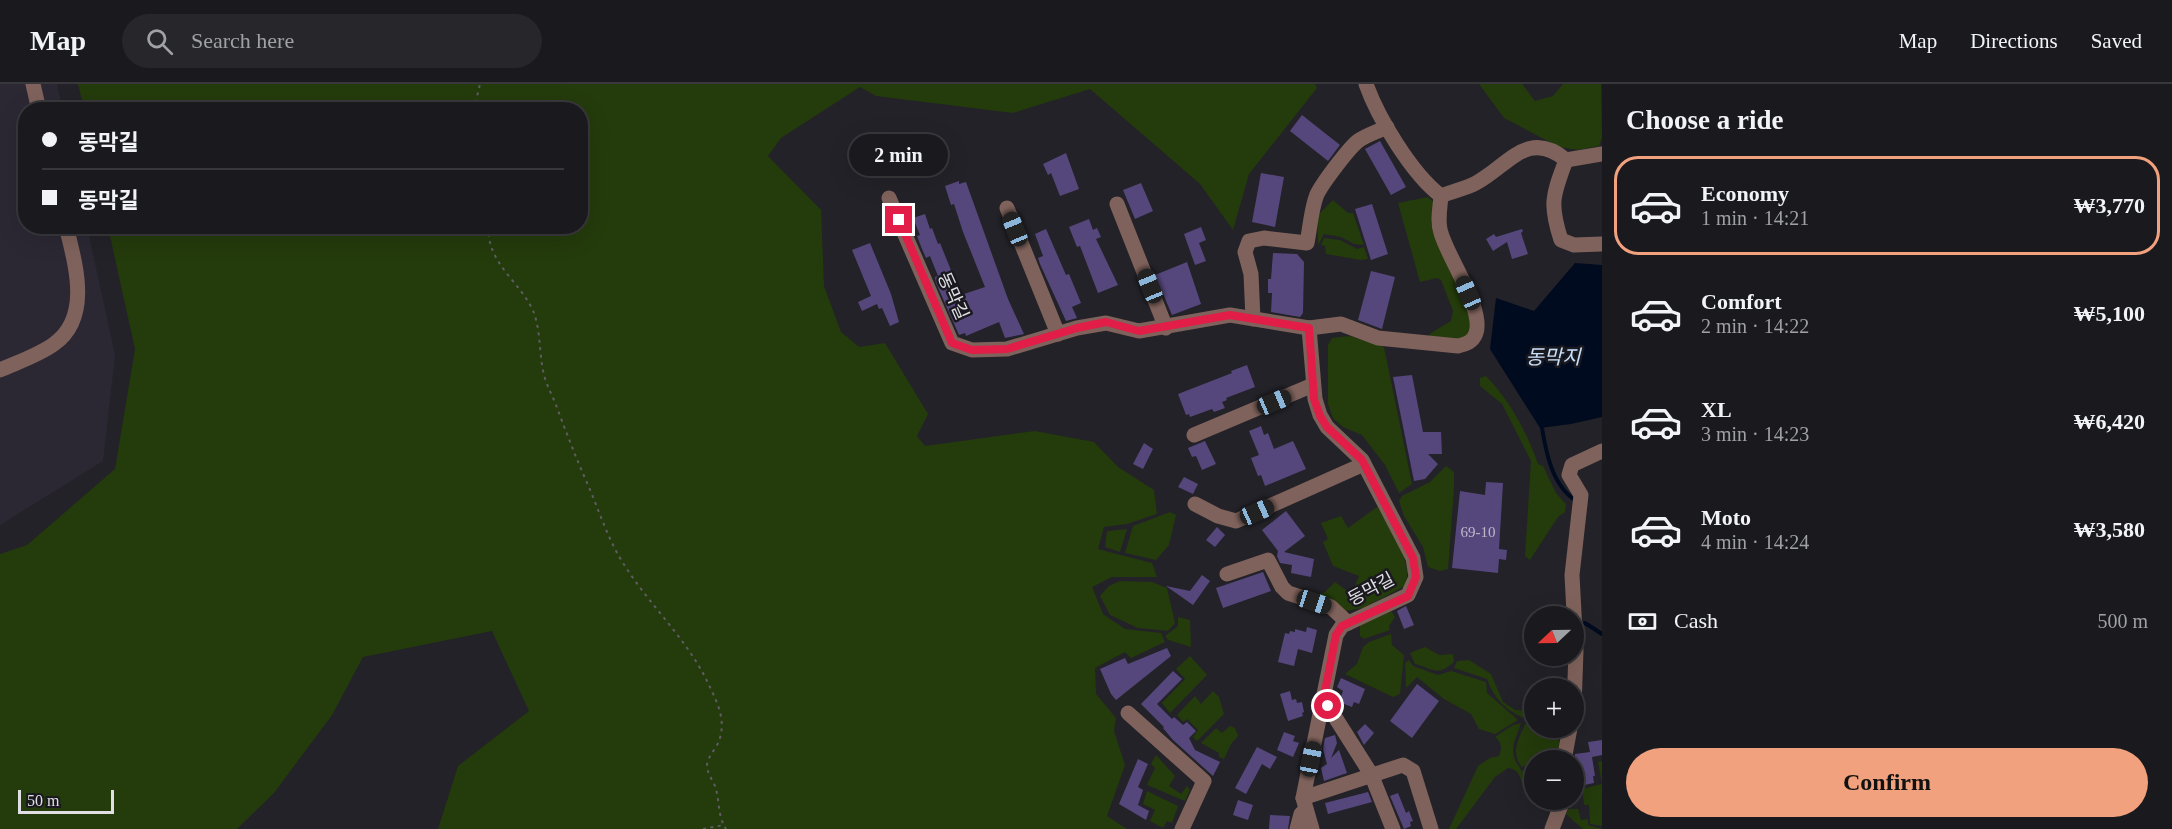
<!DOCTYPE html>
<html lang="en">
<head>
<meta charset="utf-8">
<style>
	:root { --surface:#1a1a1e; --page:#27272b; --text:#f1f3f6; --muted:#9fa1a4; --line:#38383c; --accent:#f1a17d }
	body { margin:0; font-family:"Times New Roman","Noto Sans KR",serif; background:var(--page); color:var(--text); height:100vh; display:flex; flex-direction:column; font-size:22px; white-space:nowrap }
	* { box-sizing:border-box; margin:0 }
	p { font-size:20px; color:var(--muted) }
	.icon { flex:none; width:33px; height:33px; fill:none; stroke:currentColor; stroke-width:2; stroke-linecap:round; stroke-linejoin:round }
	.map { position:relative; flex:1; overflow:hidden }
	.details { display:flex; flex-direction:column; background:var(--surface); width:570px }
	.details>* { flex:none }
	.banner { position:absolute; left:18px; top:18px; width:570px; height:132px; border-radius:24px; box-shadow:0 6px 24px #0002,0 0 0 2px var(--line); display:grid; align-content:center; height:132px; padding:0 24px; background:var(--surface) }
	.needle { width:39px; rotate:248deg }
	.controls { position:absolute; left:1524px; top:522px; display:grid; gap:12px }
	.controls a { display:grid; place-items:center; width:60px; height:60px; border-radius:50%; background:var(--surface); box-shadow:0 6px 24px #0002,0 0 0 2px var(--line); font-size:30px }
	.scale { position:absolute; left:18px; bottom:15px; width:96px; box-sizing:border-box; padding-left:6px; border:3px solid #e0dfe3; border-top:0; font-size:16px; line-height:21px; white-space:nowrap; color:#e0dfe3; -webkit-text-stroke:4px #1a191f; paint-order:stroke }
	.end { position:absolute; width:27px; height:27px; margin:-14px; border:8px solid #e11d48; background:#fff; box-shadow:0 0 0 3px #fff }
	.from { border-radius:50% }
	.bubble { position:absolute; height:42px; border-radius:21px; background:var(--surface); box-shadow:0 6px 24px #0002,0 0 0 2px var(--line); font-size:20px; font-weight:800; line-height:42px; text-align:center }
	.car { position:absolute; width:18px; height:36px; margin:-18px -9px; border-radius:8px; box-shadow:0 0 4px 2px #0007; background:linear-gradient(#222 24%,#8ab4d8 0 40%,#222 0 76%,#8ab4d8 0 86%,#222 0) }
	.banner b { display:flex; align-items:center; gap:21px; height:57px; font-size:22px }
	.banner b+b { border-top:2px solid var(--line) }
	.banner i { width:15px; height:15px; background:var(--text) }
	ul { padding:0; list-style:none }
	li { display:flex; align-items:center; gap:18px; height:99px; margin:0 12px 9px; padding:0 12px; border:3px solid transparent; border-radius:24px }
	li div { flex:1 }
	li b { display:block; font-size:22px }
	li em { font-style:normal; font-weight:800 }
	li.selected { border-color:var(--accent) }
	li>.icon { width:54px; height:54px; stroke-width:1.5 }
	h2 { padding:0 24px; font-size:27px; line-height:72px }
	.pay { display:flex; align-items:center; gap:15px; height:66px; padding:0 24px; font-size:22px }
	.pay p { margin-inline-start:auto }
	.action { display:flex; gap:12px; margin-top:auto; padding:12px 24px }
	.action a { flex:1; height:69px; border-radius:36px; background:var(--accent); color:#111; font-size:24px; font-weight:800; line-height:69px; text-align:center }
	header { display:flex; align-items:center; gap:36px; box-sizing:border-box; height:84px; padding:0 30px; background:var(--surface); border-bottom:2px solid var(--line) }
	header strong { font-size:28px }
	nav { display:flex; gap:33px; margin-inline-start:auto; font-size:21px }
	.search { width:420px; height:54px; background:var(--page); display:flex; align-items:center; gap:15px; box-sizing:border-box; padding:0 21px; border-radius:33px; color:var(--muted); font-size:22px }
	main { display:flex; flex:1; min-height:0 }
	.map>svg:first-child { display:block }
</style>
</head>
<body>
<header>
<strong>Map</strong>
<div class="search"><svg class="icon" aria-label="search" viewBox="0 0 24 24"><circle cx="10" cy="10" r="6"/><path d="M15 15l6 6"/></svg>Search here</div>
<nav><a>Map</a><a>Directions</a><a>Saved</a></nav>
</header>
<main>
<div class="map">
<svg width="1602" height="745" viewBox="0 0 1602 745">
	<rect width="100%" height="100%" fill="#232228"/>
	<!-- built -->
	<polygon fill="#2b2834" points="0,0 57,0 62,25 26,26 26,142 87,143 115,271 103,377 0,441"/>
	<!-- green -->
	<g fill="#243b0c">
		<polygon points="78,0 1315,0 1317,4 1249,90 1233,146 1200,100 1090,5 1013,29 876,12 860,3 781,54 768,72 821,126 824,202 841,248 859,263 885,259 928,330 917,352 925,362 1035,347 1094,358 1118,383 1154,406 1157,430 1127,440 1104,443 1098,465 1152,479 1157,493 1112,493 1092,503 1103,530 1125,545 1161,549 1165,558 1131,574 1125,568 1095,584 1096,610 1116,634 1114,647 1125,681 1107,732 1127,745 438,745 458,682 529,627 492,547 363,573 332,631 274,709 237,745 0,745 0,470 27,461 115,385 135,265 108,143 580,142 580,26 84,25"/>
		<polygon points="1479,0 1522,0 1535,17 1553,12 1563,0 1601,0 1602,53 1599,62 1578,66 1559,63 1504,34"/>
		<polygon points="1428,113 1433,118 1436,146 1471,221 1469,254 1425,257 1431,249 1451,237 1453,227 1441,196 1437,194 1420,198 1398,119"/>
		<polygon points="1333,116 1348,129 1353,129 1364,161 1354,160 1341,153 1324,150 1318,161 1317,132"/>
		<polygon points="1324,154 1340,156 1357,165 1364,163 1368,175 1361,176 1326,170 1325,162 1321,161"/>
		<polygon points="1350,252 1384,263 1412,400 1399,409 1385,381 1362,351 1343,343 1333,334 1328,320 1328,261 1332,254"/>
		<path d="M1486 292C1510 317 1527 348 1538 380L1543 382 1556 409 1566 420 1565 428 1558 433 1530 476 1525 472 1531 377 1502 320 1480 302V294Z"/>
		<polygon points="1446,382 1454,388 1454,404 1448,485 1440,487 1428,483 1423,463 1404,432 1399,417 1402,412 1430,398"/>
		<path d="M1377 423 1379 425C1391 447 1414 477 1405 502L1363 524 1346 527 1329 516 1317 511 1325 508 1335 498 1346 506 1354 504 1359 492 1333 482 1323 458 1328 455 1321 439 1341 432 1348 444Z"/>
		<polygon points="1170,428 1176,431 1169,461 1156,476 1125,469 1133,442"/>
		<polygon points="1127,445 1120,468 1105,463 1107,447"/>
		<polygon points="1120,497 1152,498 1167,504 1175,539 1168,547 1138,544 1110,531 1100,512 1109,502"/>
		<polygon points="1391,527 1395,533 1389,542 1390,546 1364,555 1360,552 1360,540"/>
		<polygon points="1178,533 1190,536 1191,563 1168,556 1165,552 1178,542"/>
		<polygon points="1391,550 1392,561 1404,571 1400,610 1393,613 1345,590 1357,580 1363,563 1369,558"/>
		<path d="M1425 563 1439 571 1453 570 1454 578C1437 593 1434 585 1415 580L1410 569Z"/>
		<polygon points="1190,572 1207,591 1170,629 1162,619 1185,595 1176,585"/>
		<polygon points="1409,576 1413,582 1438,591 1451,587 1486,598 1487,609 1518,636 1495,650 1479,645 1471,630 1444,615 1417,593 1406,604 1405,579"/>
		<path d="M1469 576 1491 590 1503 618 1515 626 1534 627V637C1511 632 1495 617 1487 595L1454 584 1457 577Z"/>
		<polygon points="1213,607 1219,613 1224,630 1197,657 1193,653 1198,646 1187,635 1183,638 1177,631 1195,612 1201,620"/>
		<path d="M1521 639C1514 661 1507 667 1522 687L1534 682V698L1522 700C1520 692 1518 685 1508 684L1495 693 1456 745H1449L1478 682 1490 674 1499 672C1502 665 1502 658 1495 653L1513 641Z"/>
		<path d="M1525 640 1534 641V644H1542L1556 650 1560 659 1557 667 1522 683C1510 670 1519 654 1525 640Z"/>
		<polygon points="1230,642 1235,644 1238,652 1231,660 1224,675 1219,673 1219,669 1201,659 1216,644 1222,649"/>
		<polygon points="1156,671 1175,692 1169,702 1181,710 1187,702 1190,706 1185,717 1147,701 1155,684 1151,680"/>
		<polygon points="1602,677 1602,742 1590,740 1589,721 1584,721 1582,705 1602,700 1598,678"/>
		<polygon points="1147,707 1178,722 1172,739 1167,737 1163,744 1150,737 1155,726 1143,720"/>
		<polygon points="1568,725 1578,725 1581,736 1588,735 1588,741 1602,745 1583,745 1566,730"/>
	</g>
	<!-- water -->
	<polygon fill="#000b20" points="1575,179 1602,181 1602,333 1571,340 1540,344 1490,265 1496,214 1534,227"/>
	<g fill="none" stroke-linecap="round" stroke-linejoin="round">
		<!-- stream -->
		<g stroke="#000b20" stroke-width="4">
			<path d="M1542 344C1546 368 1552 401 1575 416"/>
			<polyline points="1585,539 1602,550"/>
		</g>
	</g>
	<!-- building -->
	<g fill="#55477c">
		<polygon points="1302,31 1340,61 1328,77 1290,47"/>
		<polygon points="1380,57 1406,103 1391,111 1365,65"/>
		<polygon points="1066,69 1079,105 1060,112 1051,89 1048,91 1043,80"/>
		<polygon points="1261,89 1284,93 1275,143 1252,138"/>
		<polygon points="959,97 959,100 966,98 1008,215 1024,250 1005,254 999,238 966,252 965,249 959,251 936,199 935,193 938,192 930,172 926,174 922,165 917,152 920,151 913,134 925,130 930,145 932,144 938,160 940,159 961,211 985,203 963,148 954,120 951,121 945,102"/>
		<polygon points="1141,99 1153,127 1135,135 1123,106"/>
		<polygon points="1372,120 1388,170 1371,176 1355,125"/>
		<polygon points="1089,135 1093,146 1097,144 1101,153 1096,155 1118,201 1098,209 1080,162 1077,163 1069,143"/>
		<polygon points="1201,143 1206,156 1199,159 1206,177 1195,181 1184,150"/>
		<polygon points="1046,145 1066,191 1069,190 1081,219 1072,223 1077,234 1066,237 1040,180 1038,174 1043,172 1035,150"/>
		<polygon points="1522,145 1523,147 1521,149 1528,170 1512,175 1507,158 1493,167 1486,155 1494,150 1496,153"/>
		<polygon points="870,159 891,210 899,238 890,242 882,224 879,225 877,220 862,227 858,218 871,212 852,166"/>
		<polygon points="1273,169 1297,170 1304,178 1303,229 1300,233 1271,228 1272,209 1268,209 1268,195 1271,195"/>
		<polygon points="1187,178 1201,220 1172,231 1155,191"/>
		<polygon points="1371,187 1395,193 1382,245 1358,236"/>
		<polygon points="1247,281 1255,303 1226,314 1227,316 1222,318 1225,324 1214,328 1212,325 1190,333 1189,330 1186,331 1178,310 1232,289 1231,287"/>
		<polygon points="1412,291 1423,348 1441,348 1442,370 1428,370 1438,380 1425,395 1414,397 1393,293"/>
		<polygon points="1261,342 1264,351 1268,349 1274,365 1293,357 1306,385 1265,402 1261,391 1258,392 1251,374 1259,371 1249,347"/>
		<polygon points="1205,357 1216,380 1202,386 1196,372 1192,373 1188,364"/>
		<polygon points="1144,359 1153,365 1143,385 1133,380"/>
		<polygon points="1184,393 1198,400 1193,410 1178,403"/>
		<polygon points="1486,398 1503,399 1499,465 1507,466 1506,476 1499,475 1498,489 1452,484 1460,407 1485,411"/>
		<polygon points="1286,427 1305,452 1284,468 1314,475 1311,493 1291,489 1292,481 1280,479 1277,472 1278,467 1262,446"/>
		<polygon points="1217,443 1225,451 1215,463 1206,456"/>
		<polygon points="1263,488 1271,507 1223,524 1216,504"/>
		<polygon points="1202,491 1210,497 1193,521 1166,502 1190,507"/>
		<polygon points="1406,522 1414,541 1404,545 1397,527"/>
		<polygon points="1307,543 1317,546 1312,569 1298,565 1294,582 1278,578 1285,549 1289,550 1290,547 1295,548 1295,545 1306,548"/>
		<polygon points="1167,564 1171,572 1116,616 1111,610 1100,585 1125,574 1128,580"/>
		<polygon points="1173,587 1182,595 1157,620 1172,635 1174,633 1183,641 1187,638 1196,647 1189,654 1195,666 1220,678 1213,692 1173,656 1163,644 1164,643 1141,620"/>
		<polygon points="1341,594 1365,605 1359,620 1354,618 1352,623 1339,618 1343,607 1337,603"/>
		<polygon points="1417,600 1439,617 1412,654 1390,637"/>
		<polygon points="1290,607 1292,616 1296,615 1297,619 1302,618 1304,628 1302,629 1303,632 1288,637 1280,610"/>
		<polygon points="1365,640 1374,649 1364,661 1357,648"/>
		<polygon points="1284,648 1295,652 1293,657 1299,659 1293,673 1277,666"/>
		<polygon points="1335,651 1337,659 1331,674 1339,666 1347,689 1324,697 1321,684 1327,680 1323,665 1325,654"/>
		<polygon points="1602,656 1602,671 1592,673 1595,692 1593,692 1594,699 1574,703 1575,670 1590,668 1588,658"/>
		<polygon points="1257,663 1277,673 1270,685 1262,680 1246,710 1235,704"/>
		<polygon points="1138,675 1148,680 1138,703 1143,706 1138,721 1149,727 1146,736 1119,720"/>
		<polygon points="1368,708 1372,718 1328,730 1325,719"/>
		<polygon points="1398,709 1406,729 1409,727 1413,737 1410,738 1411,742 1404,745 1390,712"/>
		<polygon points="1238,716 1253,721 1248,736 1233,731"/>
		<polygon points="1270,731 1290,732 1288,745 1269,745"/>
	</g>
	<g fill="none" stroke-linecap="round" stroke-linejoin="round">
		<!-- path -->
		<g stroke="#5d5c61" stroke-width="2" stroke-dasharray="3 4.5" stroke-linecap="butt">
			<polyline points="474,26 480,0"/>
			<path d="M489 142C485 178 522 199 534 229 541 249 539 271 544 291 547 302 552 311 556 321 566 348 576 374 588 401 597 422 604 443 614 463 639 512 683 548 707 597 716 616 727 635 719 657 716 665 708 672 707 681 707 689 712 695 715 702 720 716 717 731 726 745"/>
			<polyline points="703,745 724,741"/>
		</g>
		<!-- minor -->
		<g stroke="#7f625b" stroke-width="15">
			<polyline points="33,0 39,26"/>
			<path d="M1366 0C1378 34 1412 90 1441 112"/>
			<path d="M1566 76C1553 111 1549 119 1561 156L1574 161 1602 160"/>
			<polyline points="1566,76 1602,70"/>
			<path d="M889 114 952 259 972 266 1007 265 1077 244 1106 239 1139 247 1230 231 1309 244 1341 240 1378 254 1458 262C1466 260 1473 258 1476 249 1484 225 1448 174 1441 149 1437 138 1440 124 1441 112 1452 107 1465 105 1476 99 1508 82 1528 44 1566 76"/>
			<polyline points="1117,120 1166,244"/>
			<polyline points="1007,124 1058,250"/>
			<path d="M1253 235 1251 190 1245 168 1249 157 1264 154 1307 159C1310 144 1311 127 1316 113 1319 103 1349 64 1358 57 1366 51 1377 48 1387 43"/>
			<polyline points="1309,244 1315,315 1320,331 1327,343 1362,376 1413,474 1416,493 1408,511 1342,542 1336,551 1303,714 1312,745"/>
			<path d="M0 286C18 278 39 271 54 260 92 233 75 179 66 142"/>
			<polyline points="1194,351 1313,301"/>
			<polyline points="1195,420 1218,432 1236,437 1364,380"/>
			<polyline points="1227,490 1268,476 1282,503 1288,509 1331,523 1348,539"/>
			<polyline points="1323,617 1328,622 1371,690 1393,745"/>
			<polyline points="1574,623 1576,567 1572,491 1581,411 1569,391 1572,381 1602,367"/>
			<polyline points="1128,629 1204,697 1182,745"/>
			<polyline points="1564,676 1570,644"/>
			<polyline points="1303,714 1403,681 1413,687 1431,745"/>
			<polyline points="1297,745 1301,730 1306,725"/>
			<polyline points="1552,745 1563,716"/>
		</g>
	</g>
	<g fill="none" stroke-linecap="round" stroke-linejoin="round">
		<!-- route -->
		<polyline stroke="#e11d48" stroke-width="8" points="899,136 952,259 972,266 1007,265 1077,244 1106,238 1139,247 1230,231 1309,244 1314,315 1320,332 1327,343 1362,376 1413,474 1416,493 1408,512 1342,542 1336,551 1323,617 1328,622"/>
	</g>
	<g text-anchor="middle" dominant-baseline="central" stroke-width="5" stroke-linejoin="round" paint-order="stroke">
		<!-- number labels -->
		<g font-size="15" fill="#bdb9c9">
			<text x="1478" y="448">69-10</text>
		</g>
		<!-- street labels -->
		<g font-size="18" fill="#e0dfe3" stroke="#1a191f">
			<text transform="translate(953 212) rotate(66)">동막길</text>
			<text transform="translate(1371 505) rotate(-28)">동막길</text>
		</g>
		<!-- water labels -->
		<g font-size="20" font-style="italic" fill="#c7e0fb" stroke="#1a191f">
			<text x="1553" y="273">동막지</text>
		</g>
	</g>
</svg>
<div class="controls">
<a><svg class="needle" viewBox="-14 -14 28 28"><path d="M0-13l5 13h-10z" fill="#e53935"/><path d="M0 13l5-13h-10z" fill="#9fa1a4"/></svg></a>
<a>+</a>
<a>−</a>
</div>
<div class="scale">50 m</div>
<i class="end from" style="left:1328px;top:622px"></i>
<i class="end" style="left:899px;top:136px"></i>
<div class="bubble" style="left:849px;top:50px;width:99px">2 min</div>
<i class="car" style="left:1015px;top:145px;rotate:338deg"></i>
<i class="car" style="left:1150px;top:202px;rotate:338deg"></i>
<i class="car" style="left:1468px;top:209px;rotate:336deg"></i>
<i class="car" style="left:1274px;top:318px;rotate:67deg"></i>
<i class="car" style="left:1257px;top:428px;rotate:66deg"></i>
<i class="car" style="left:1314px;top:518px;rotate:108deg"></i>
<i class="car" style="left:1311px;top:675px;rotate:11deg"></i>
<div class="banner">
<b><i class="from"></i>동막길</b>
<b><i></i>동막길</b>
</div>
</div>
<section class="details">
<h2>Choose a ride</h2>
<ul>
<li class="selected"><svg class="icon" aria-label="car" viewBox="0 0 24 24"><path d="M5 17H2v-5l4-1 3-4h7l3 4 3 1v5h-3M9 17h6M6 11h13"/><circle cx="7" cy="17" r="2"/><circle cx="17" cy="17" r="2"/></svg><div><b>Economy</b><p>1 min · 14:21</p></div><em>₩3,770</em></li>
<li><svg class="icon" aria-label="car" viewBox="0 0 24 24"><path d="M5 17H2v-5l4-1 3-4h7l3 4 3 1v5h-3M9 17h6M6 11h13"/><circle cx="7" cy="17" r="2"/><circle cx="17" cy="17" r="2"/></svg><div><b>Comfort</b><p>2 min · 14:22</p></div><em>₩5,100</em></li>
<li><svg class="icon" aria-label="car" viewBox="0 0 24 24"><path d="M5 17H2v-5l4-1 3-4h7l3 4 3 1v5h-3M9 17h6M6 11h13"/><circle cx="7" cy="17" r="2"/><circle cx="17" cy="17" r="2"/></svg><div><b>XL</b><p>3 min · 14:23</p></div><em>₩6,420</em></li>
<li><svg class="icon" aria-label="car" viewBox="0 0 24 24"><path d="M5 17H2v-5l4-1 3-4h7l3 4 3 1v5h-3M9 17h6M6 11h13"/><circle cx="7" cy="17" r="2"/><circle cx="17" cy="17" r="2"/></svg><div><b>Moto</b><p>4 min · 14:24</p></div><em>₩3,580</em></li>
</ul>
<div class="pay"><svg class="icon" aria-label="cash" viewBox="0 0 24 24"><path d="M3 7h18v10H3z"/><circle cx="12" cy="12" r="2"/></svg>Cash<p>500 m</p></div>
<div class="action"><a>Confirm</a></div>
</section>
</main>
</body>
</html>
